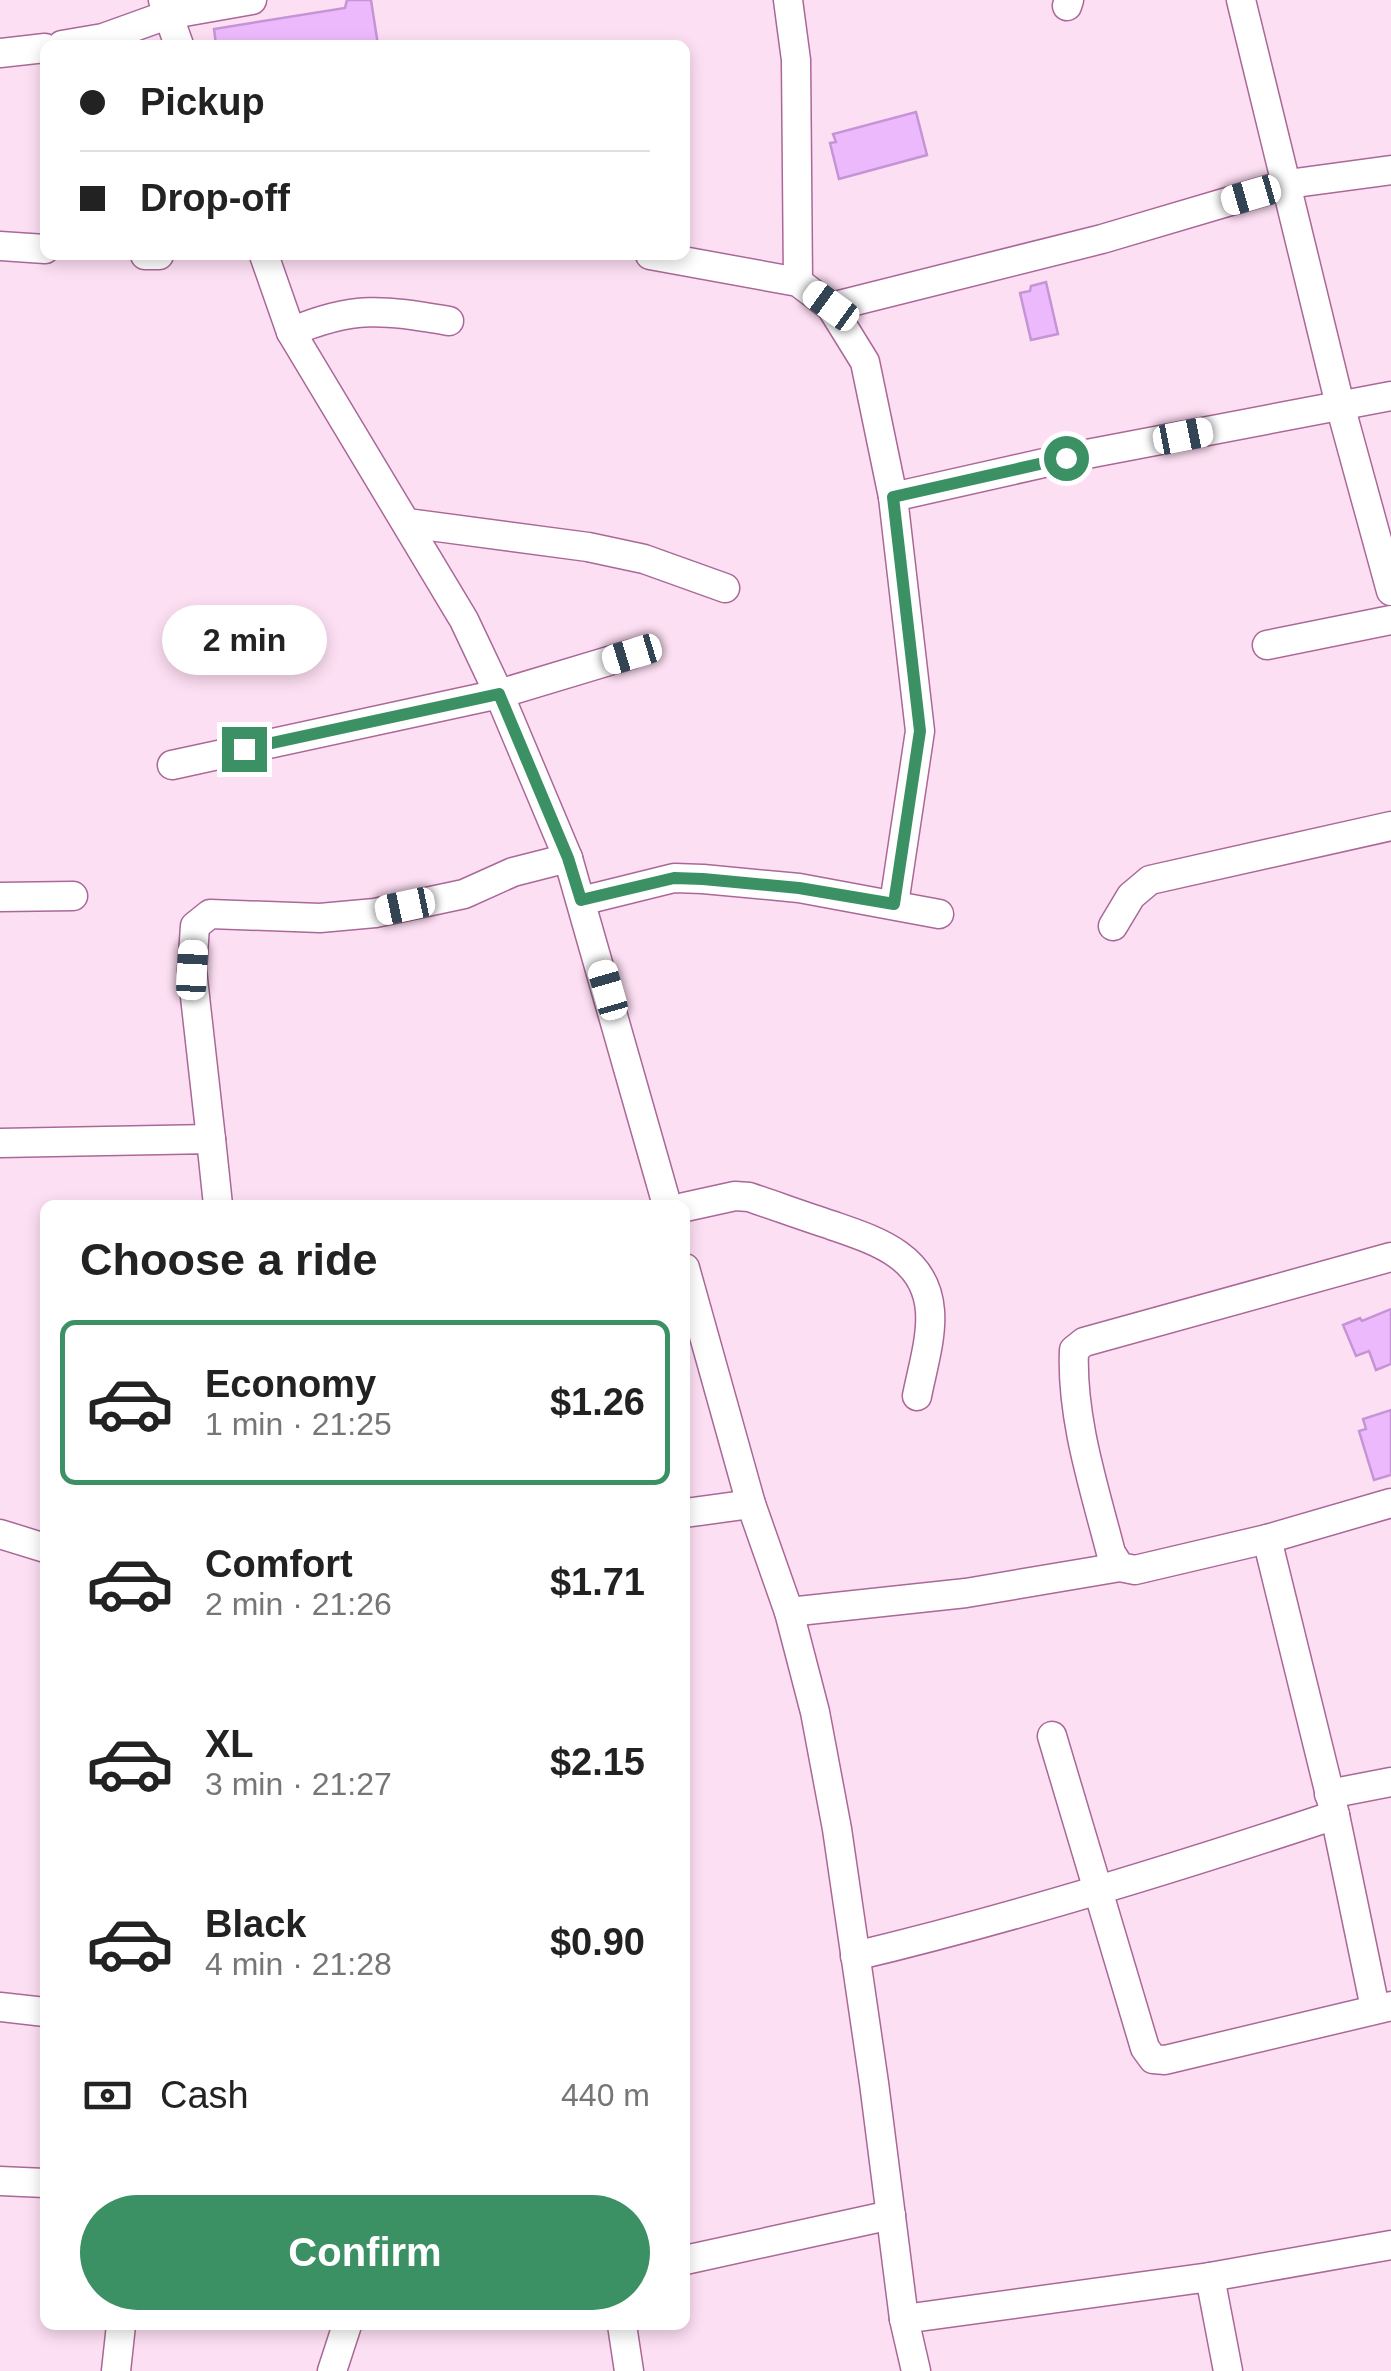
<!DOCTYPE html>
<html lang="en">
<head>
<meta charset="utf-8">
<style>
	:root { --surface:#fff; --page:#f2f2f2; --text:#222; --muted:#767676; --line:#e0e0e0; --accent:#3c9164 }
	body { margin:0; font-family:Arial,sans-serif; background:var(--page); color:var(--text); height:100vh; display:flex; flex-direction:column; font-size:38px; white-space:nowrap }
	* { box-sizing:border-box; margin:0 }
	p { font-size:32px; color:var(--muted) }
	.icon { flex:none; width:55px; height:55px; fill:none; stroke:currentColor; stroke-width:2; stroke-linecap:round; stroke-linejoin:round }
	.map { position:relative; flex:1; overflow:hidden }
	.side { position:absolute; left:40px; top:1200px; width:650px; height:1130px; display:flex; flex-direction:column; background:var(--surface); border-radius:15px; box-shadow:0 5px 15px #0003 }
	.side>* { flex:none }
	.banner { position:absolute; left:40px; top:40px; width:650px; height:220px; border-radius:15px; box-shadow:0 5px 15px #0003; display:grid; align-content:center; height:220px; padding:0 40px; background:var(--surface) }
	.end { position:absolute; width:45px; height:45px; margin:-22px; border:12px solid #3c9164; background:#fff; box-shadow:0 0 0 5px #fff }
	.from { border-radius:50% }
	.bubble { position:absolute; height:70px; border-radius:35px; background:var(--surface); box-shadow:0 5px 15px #0003; font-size:32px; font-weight:700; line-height:70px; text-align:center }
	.car { position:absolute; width:30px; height:60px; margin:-30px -15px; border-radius:12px; box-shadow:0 0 8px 2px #0007; background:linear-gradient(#fff 24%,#345 0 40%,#fff 0 76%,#345 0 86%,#fff 0) }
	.banner b { display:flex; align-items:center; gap:35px; height:95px; font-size:38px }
	.banner b+b { border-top:2px solid var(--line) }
	.banner i { width:25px; height:25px; background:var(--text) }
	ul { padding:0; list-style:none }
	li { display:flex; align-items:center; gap:30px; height:165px; margin:0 20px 15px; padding:0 20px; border:5px solid transparent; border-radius:15px }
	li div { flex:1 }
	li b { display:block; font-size:38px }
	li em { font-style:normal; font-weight:700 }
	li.current { border-color:var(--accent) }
	li>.icon { width:90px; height:90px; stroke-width:1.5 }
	h2 { padding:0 40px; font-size:45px; line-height:120px }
	.pay { display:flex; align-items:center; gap:25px; height:110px; padding:0 40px; font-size:38px }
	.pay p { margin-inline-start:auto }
	.cta { display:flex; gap:20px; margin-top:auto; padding:20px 40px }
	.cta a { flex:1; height:115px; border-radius:60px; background:var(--accent); color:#fff; font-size:40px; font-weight:700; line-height:115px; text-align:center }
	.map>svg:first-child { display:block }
</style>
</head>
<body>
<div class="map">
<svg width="1391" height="2371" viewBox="0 0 1391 2371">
	<rect width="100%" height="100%" fill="#fddff3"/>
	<!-- building -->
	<g fill="#ecb9fd" stroke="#c594d5" stroke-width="2.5">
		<polygon points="347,0 371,0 378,45 216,45 214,29 345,8"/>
		<polygon points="916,112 927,155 839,179 830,143 836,142 833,134"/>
		<polygon points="1046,282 1058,334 1031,340 1020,293 1030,291 1031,286"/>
		<polygon points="1391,1309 1391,1364 1376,1370 1369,1351 1356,1356 1343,1325 1360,1318 1362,1321"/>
		<polygon points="1391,1410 1391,1475 1374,1480 1359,1431 1366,1429 1363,1419"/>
	</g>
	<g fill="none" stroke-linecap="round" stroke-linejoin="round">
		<defs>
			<g id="minor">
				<polyline points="163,0 179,45"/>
				<polyline points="788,0 796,60 798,282"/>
				<polyline points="1241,0 1340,405 1391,591"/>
				<polyline points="1067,6 1069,0"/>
				<polyline points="62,45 103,38 167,15 252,0"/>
				<polyline points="0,53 45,48"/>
				<polyline points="0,246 45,249"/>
				<polyline points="145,255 159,255"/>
				<polyline points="264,255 291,332 464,620 499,694 568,858 667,1205"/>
				<polyline points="650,255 798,282 831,307 865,362 893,497 920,731 894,904"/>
				<polyline points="831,307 1102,239 1288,184 1391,170"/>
				<path d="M291 332C354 305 383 310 449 321"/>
				<polyline points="893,497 1066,458 1391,396"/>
				<polyline points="407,523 588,547 644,559 725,588"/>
				<polyline points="1267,645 1391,620"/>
				<polyline points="172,765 499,694 632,654"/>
				<polyline points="0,897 73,896"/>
				<polyline points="581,901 674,878 703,879 799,888 939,914"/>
				<polyline points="1113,926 1131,896 1150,880 1391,826"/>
				<polyline points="211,1139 192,970 195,926 210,914 320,918 375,913 464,894 513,872 568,858"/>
				<polyline points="0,1143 211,1139 218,1205"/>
				<path d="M685 1207 735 1196 749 1197C776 1206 803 1216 831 1225 874 1240 926 1255 930 1311 932 1338 922 1370 917 1396"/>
				<path d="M1391 1257 1084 1342 1074 1350C1071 1418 1094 1487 1111 1553L1120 1567 1135 1570 1267 1539 1391 1503"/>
				<polyline points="685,1268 751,1504 789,1612 815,1712 837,1829 874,2083 904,2319 916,2371"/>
				<polyline points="685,1513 751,1504"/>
				<polyline points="0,1534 45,1548"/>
				<polyline points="1267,1539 1335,1815 1375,2008"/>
				<polyline points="789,1612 966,1593 1120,1567"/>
				<polyline points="1052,1736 1145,2048 1153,2059 1165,2060 1391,2006"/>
				<polyline points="1329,1794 1391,1782"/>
				<path d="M855 1956C1018 1917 1176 1868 1335 1815"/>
				<polyline points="0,2007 45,2012"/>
				<polyline points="0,2181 45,2183"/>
				<polyline points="685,2260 891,2215"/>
				<polyline points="1210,2277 1391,2245"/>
				<polyline points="904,2319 1210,2277 1228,2371"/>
				<polyline points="622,2325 629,2371"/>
				<polyline points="116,2371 121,2325"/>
				<polyline points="332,2371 347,2325"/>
			</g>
		</defs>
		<!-- minor casing -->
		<use href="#minor" stroke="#aa6898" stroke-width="31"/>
		<!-- minor -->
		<use href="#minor" stroke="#fff" stroke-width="28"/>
	</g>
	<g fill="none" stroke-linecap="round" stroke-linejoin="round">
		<!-- route -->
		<polyline stroke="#3c9164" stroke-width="12" points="244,749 499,694 568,858 581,900 674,878 703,879 799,888 894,904 920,731 893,497 1066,458"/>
	</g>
</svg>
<i class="end from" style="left:1066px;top:458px"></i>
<i class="end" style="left:244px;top:749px"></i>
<div class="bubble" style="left:162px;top:605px;width:165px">2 min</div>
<i class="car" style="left:1251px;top:195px;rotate:254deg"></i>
<i class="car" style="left:831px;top:306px;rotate:306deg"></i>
<i class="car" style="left:1183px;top:436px;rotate:79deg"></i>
<i class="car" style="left:632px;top:654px;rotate:253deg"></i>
<i class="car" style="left:405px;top:906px;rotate:258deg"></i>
<i class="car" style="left:192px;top:970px;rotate:3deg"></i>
<i class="car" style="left:608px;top:990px;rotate:344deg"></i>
<div class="banner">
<b><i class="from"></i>Pickup</b>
<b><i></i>Drop-off</b>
</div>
<section class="side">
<h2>Choose a ride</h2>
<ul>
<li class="current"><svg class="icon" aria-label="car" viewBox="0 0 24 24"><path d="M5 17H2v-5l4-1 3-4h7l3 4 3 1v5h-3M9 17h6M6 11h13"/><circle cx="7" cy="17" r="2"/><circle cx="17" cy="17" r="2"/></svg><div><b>Economy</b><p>1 min · 21:25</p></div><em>$1.26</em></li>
<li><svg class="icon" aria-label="car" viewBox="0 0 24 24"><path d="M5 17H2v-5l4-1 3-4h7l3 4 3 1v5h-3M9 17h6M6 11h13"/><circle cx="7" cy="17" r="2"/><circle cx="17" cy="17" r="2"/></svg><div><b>Comfort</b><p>2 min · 21:26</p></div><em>$1.71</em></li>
<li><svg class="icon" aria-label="car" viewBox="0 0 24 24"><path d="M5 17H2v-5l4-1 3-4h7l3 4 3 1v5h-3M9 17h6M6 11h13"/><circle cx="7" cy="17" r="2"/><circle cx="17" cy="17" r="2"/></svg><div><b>XL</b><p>3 min · 21:27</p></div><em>$2.15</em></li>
<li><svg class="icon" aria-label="car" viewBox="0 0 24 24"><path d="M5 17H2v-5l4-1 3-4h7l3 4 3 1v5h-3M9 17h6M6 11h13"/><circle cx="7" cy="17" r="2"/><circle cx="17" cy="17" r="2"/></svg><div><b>Black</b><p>4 min · 21:28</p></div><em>$0.90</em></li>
</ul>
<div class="pay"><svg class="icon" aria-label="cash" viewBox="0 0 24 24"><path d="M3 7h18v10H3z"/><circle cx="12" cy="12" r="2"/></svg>Cash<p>440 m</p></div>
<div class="cta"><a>Confirm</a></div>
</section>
</div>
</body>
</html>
